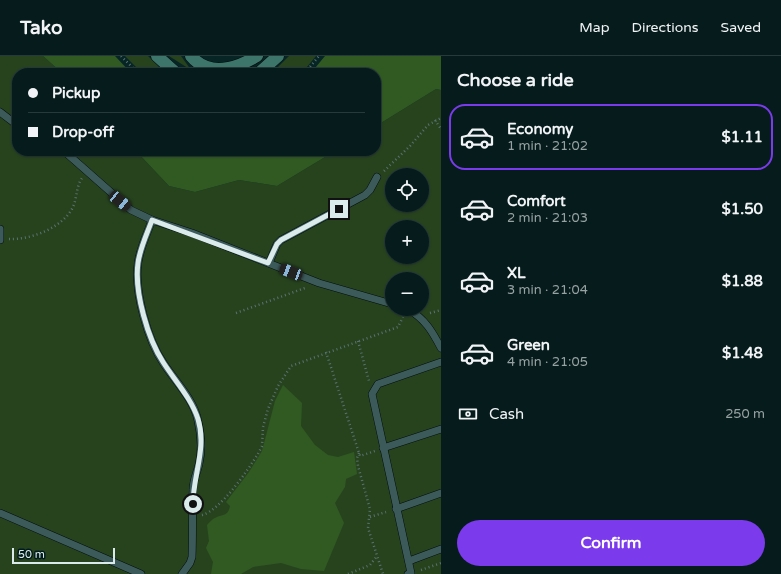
<!DOCTYPE html>
<html lang="en">
<head>
<meta charset="utf-8">
<style>
	:root { --surface:#061c1c; --page:#142929; --text:#f1f3f6; --muted:#98a1a3; --line:#273a3b; --accent:#7c3aed }
	body { margin:0; font-family:"Varela Round",sans-serif; background:var(--page); color:var(--text); height:100vh; display:flex; flex-direction:column; font-size:15px; white-space:nowrap }
	* { box-sizing:border-box; margin:0 }
	p { font-size:13px; color:var(--muted) }
	.icon { flex:none; width:22px; height:22px; fill:none; stroke:currentColor; stroke-width:2; stroke-linecap:round; stroke-linejoin:round }
	.map { position:relative; flex:1; overflow:hidden }
	.drawer { display:flex; flex-direction:column; background:var(--surface); width:340px }
	.drawer>* { flex:none }
	.guide { position:absolute; left:12px; top:12px; width:369px; height:88px; border-radius:16px; box-shadow:0 1px 3px #0004,0 0 0 1px var(--line); display:grid; align-content:center; height:88px; padding:0 16px; background:var(--surface) }
	.fabs { position:absolute; left:385px; top:112px; display:grid; gap:8px }
	.fabs a { display:grid; place-items:center; width:44px; height:44px; border-radius:50%; background:var(--surface); box-shadow:0 1px 3px #0004,0 0 0 1px var(--line); font-size:20px }
	.scale { position:absolute; left:12px; bottom:10px; width:103px; box-sizing:border-box; padding-left:4px; border:2px solid #dbebeb; border-top:0; font-size:11px; line-height:14px; white-space:nowrap; color:#dbebeb; -webkit-text-stroke:3px #001b1d; paint-order:stroke }
	.end { position:absolute; width:18px; height:18px; margin:-9px; border:5px solid #dbebeb; background:#111; box-shadow:0 0 0 2px #111 }
	.from { border-radius:50% }
	.car { position:absolute; width:12px; height:24px; margin:-12px -6px; border-radius:5px; box-shadow:0 0 3px 1px #0007; background:linear-gradient(#222 24%,#8ab4d8 0 40%,#222 0 76%,#8ab4d8 0 86%,#222 0) }
	.guide b { display:flex; align-items:center; gap:14px; height:38px; font-size:15px }
	.guide b+b { border-top:1px solid var(--line) }
	.guide i { width:10px; height:10px; background:var(--text) }
	ul { padding:0; list-style:none }
	li { display:flex; align-items:center; gap:12px; height:66px; margin:0 8px 6px; padding:0 8px; border:2px solid transparent; border-radius:16px }
	li div { flex:1 }
	li b { display:block; font-size:15px }
	li em { font-style:normal; font-weight:700 }
	li.selected { border-color:var(--accent) }
	li>.icon { width:36px; height:36px; stroke-width:1.5 }
	h2 { padding:0 16px; font-size:18px; line-height:48px }
	.pay { display:flex; align-items:center; gap:10px; height:44px; padding:0 16px; font-size:15px }
	.pay p { margin-inline-start:auto }
	.button { display:flex; gap:8px; margin-top:auto; padding:8px 16px }
	.button a { flex:1; height:46px; border-radius:24px; background:var(--accent); color:#fff; font-size:16px; font-weight:700; line-height:46px; text-align:center }
	header { display:flex; align-items:center; gap:24px; box-sizing:border-box; height:56px; padding:0 20px; background:var(--surface); border-bottom:1px solid var(--line) }
	header strong { font-size:19px }
	nav { display:flex; gap:22px; margin-inline-start:auto; font-size:14px }
	main { display:flex; flex:1; min-height:0 }
	.map>svg:first-child { display:block }
</style>
</head>
<body>
<header>
<strong>Tako</strong>
<nav><a>Map</a><a>Directions</a><a>Saved</a></nav>
</header>
<main>
<div class="map">
<svg width="441" height="518" viewBox="0 0 441 518">
	<rect width="100%" height="100%" fill="#082526"/>
	<!-- green -->
	<g fill="#27431e" fill-rule="evenodd">
		<path d="M0 0H43L62 17H17V95H136L169 130 195 136 239 124 277 130 335 95H376V70L436 33 441 34V518H0ZM392 119H422V149H392ZM392 171H422V201H392ZM392 223H422V253H392Z"/>
		<polygon points="125,0 148,0 165,17 142,17"/>
		<polygon points="169,0 181,0 191,14"/>
		<polygon points="289,0 316,0 302,17 272,17"/>
	</g>
	<!-- forest -->
	<g fill="#315a22">
		<polygon points="43,0 115,0 131,17 62,17"/>
		<polygon points="325,0 441,0 441,34 436,33 376,70 376,17 311,17"/>
		<polygon points="136,95 335,95 277,130 239,124 195,136 169,130"/>
		<path d="M283 329 302 347 301 370 315 389 328 399 338 401 354 396 357 418 346 423 345 431 335 447 344 467 324 515 301 513 281 507 253 511 241 518H211L213 506 206 492 209 485 207 469C209 467 212 463 215 462 222 458 228 461 230 450L226 446 249 416 262 395 275 345Z"/>
	</g>
	<g fill="none" stroke-linecap="round" stroke-linejoin="round">
		<defs>
			<g id="service">
				<polyline points="0,56 17,69"/>
				<polyline points="64,95 131,154 152,164"/>
				<polyline points="0,173 0,184"/>
				<polyline points="269,207 277,188 281,184 365,139 370,134 377,121"/>
				<path d="M408 253C425 263 432 275 441 292"/>
				<polyline points="383,392 441,373"/>
				<polyline points="396,453 441,437"/>
				<polyline points="0,457 141,518"/>
				<polyline points="409,505 441,493"/>
				<path d="M182 518 190 507 192 501C193 479 192 456 193 434 193 424 197 417 199 408 202 395 201 378 198 365 194 344 176 326 164 308 148 285 134 236 138 207 140 192 147 178 152 164L192 177 319 227 392 248"/>
				<polyline points="408,518 411,517 372,338 378,328 441,306"/>
			</g>
			<g id="secondary">
				<polyline points="157,0 176,17"/>
				<path d="M191 0C209 21 236 13 257 0"/>
				<polyline points="259,17 278,0"/>
			</g>
		</defs>
		<!-- service casing -->
		<use href="#service" stroke="#000d0e" stroke-width="8"/>
		<!-- secondary casing -->
		<use href="#secondary" stroke="#000d0e" stroke-width="13"/>
		<!-- path -->
		<g stroke="#5a7273" stroke-width="2.5" stroke-dasharray="1 3" stroke-linecap="butt">
			<polyline points="121,0 138,17"/>
			<polyline points="305,17 319,0"/>
			<polyline points="435,64 441,73"/>
			<polyline points="384,115 410,90 428,69 441,62"/>
			<path d="M9 183C30 184 63 172 73 151 77 142 76 131 82 122"/>
			<polyline points="236,257 305,232"/>
			<polyline points="430,257 441,254"/>
			<polyline points="358,285 369,325"/>
			<polyline points="326,296 360,400 375,395"/>
			<polyline points="359,397 357,402 358,410 370,453 368,472 383,518"/>
			<path d="M202 459C221 454 247 415 258 398L262 390 263 371 268 353 278 330 291 310 398 271 403 261"/>
			<polyline points="370,461 386,456"/>
			<polyline points="421,514 441,507"/>
			<polyline points="348,518 370,509 377,500"/>
		</g>
		<!-- service -->
		<use href="#service" stroke="#3d5a5b" stroke-width="7"/>
		<!-- secondary -->
		<use href="#secondary" stroke="#3e756b" stroke-width="12"/>
	</g>
	<g fill="none" stroke-linecap="round" stroke-linejoin="round">
		<!-- route -->
		<path stroke="#dbebeb" stroke-width="5" d="M193 448C193 419 207 392 198 363 191 342 175 325 163 306 148 283 134 236 138 207 140 192 147 178 152 164L268 207 277 188 281 184 339 153"/>
	</g>
</svg>
<div class="fabs">
<a><svg class="icon" aria-label="locate" viewBox="0 0 24 24"><circle cx="12" cy="12" r="6"/><path d="M12 2v4M12 18v4M2 12h4M18 12h4"/></svg></a>
<a>+</a>
<a>−</a>
</div>
<div class="scale">50 m</div>
<i class="end from" style="left:193px;top:448px"></i>
<i class="end" style="left:339px;top:153px"></i>
<i class="car" style="left:120px;top:145px;rotate:129deg"></i>
<i class="car" style="left:291px;top:216px;rotate:291deg"></i>
<div class="guide">
<b><i class="from"></i>Pickup</b>
<b><i></i>Drop-off</b>
</div>
</div>
<section class="drawer">
<h2>Choose a ride</h2>
<ul>
<li class="selected"><svg class="icon" aria-label="car" viewBox="0 0 24 24"><path d="M5 17H2v-5l4-1 3-4h7l3 4 3 1v5h-3M9 17h6M6 11h13"/><circle cx="7" cy="17" r="2"/><circle cx="17" cy="17" r="2"/></svg><div><b>Economy</b><p>1 min · 21:02</p></div><em>$1.11</em></li>
<li><svg class="icon" aria-label="car" viewBox="0 0 24 24"><path d="M5 17H2v-5l4-1 3-4h7l3 4 3 1v5h-3M9 17h6M6 11h13"/><circle cx="7" cy="17" r="2"/><circle cx="17" cy="17" r="2"/></svg><div><b>Comfort</b><p>2 min · 21:03</p></div><em>$1.50</em></li>
<li><svg class="icon" aria-label="car" viewBox="0 0 24 24"><path d="M5 17H2v-5l4-1 3-4h7l3 4 3 1v5h-3M9 17h6M6 11h13"/><circle cx="7" cy="17" r="2"/><circle cx="17" cy="17" r="2"/></svg><div><b>XL</b><p>3 min · 21:04</p></div><em>$1.88</em></li>
<li><svg class="icon" aria-label="car" viewBox="0 0 24 24"><path d="M5 17H2v-5l4-1 3-4h7l3 4 3 1v5h-3M9 17h6M6 11h13"/><circle cx="7" cy="17" r="2"/><circle cx="17" cy="17" r="2"/></svg><div><b>Green</b><p>4 min · 21:05</p></div><em>$1.48</em></li>
</ul>
<div class="pay"><svg class="icon" aria-label="cash" viewBox="0 0 24 24"><path d="M3 7h18v10H3z"/><circle cx="12" cy="12" r="2"/></svg>Cash<p>250 m</p></div>
<div class="button"><a>Confirm</a></div>
</section>
</main>
</body>
</html>
